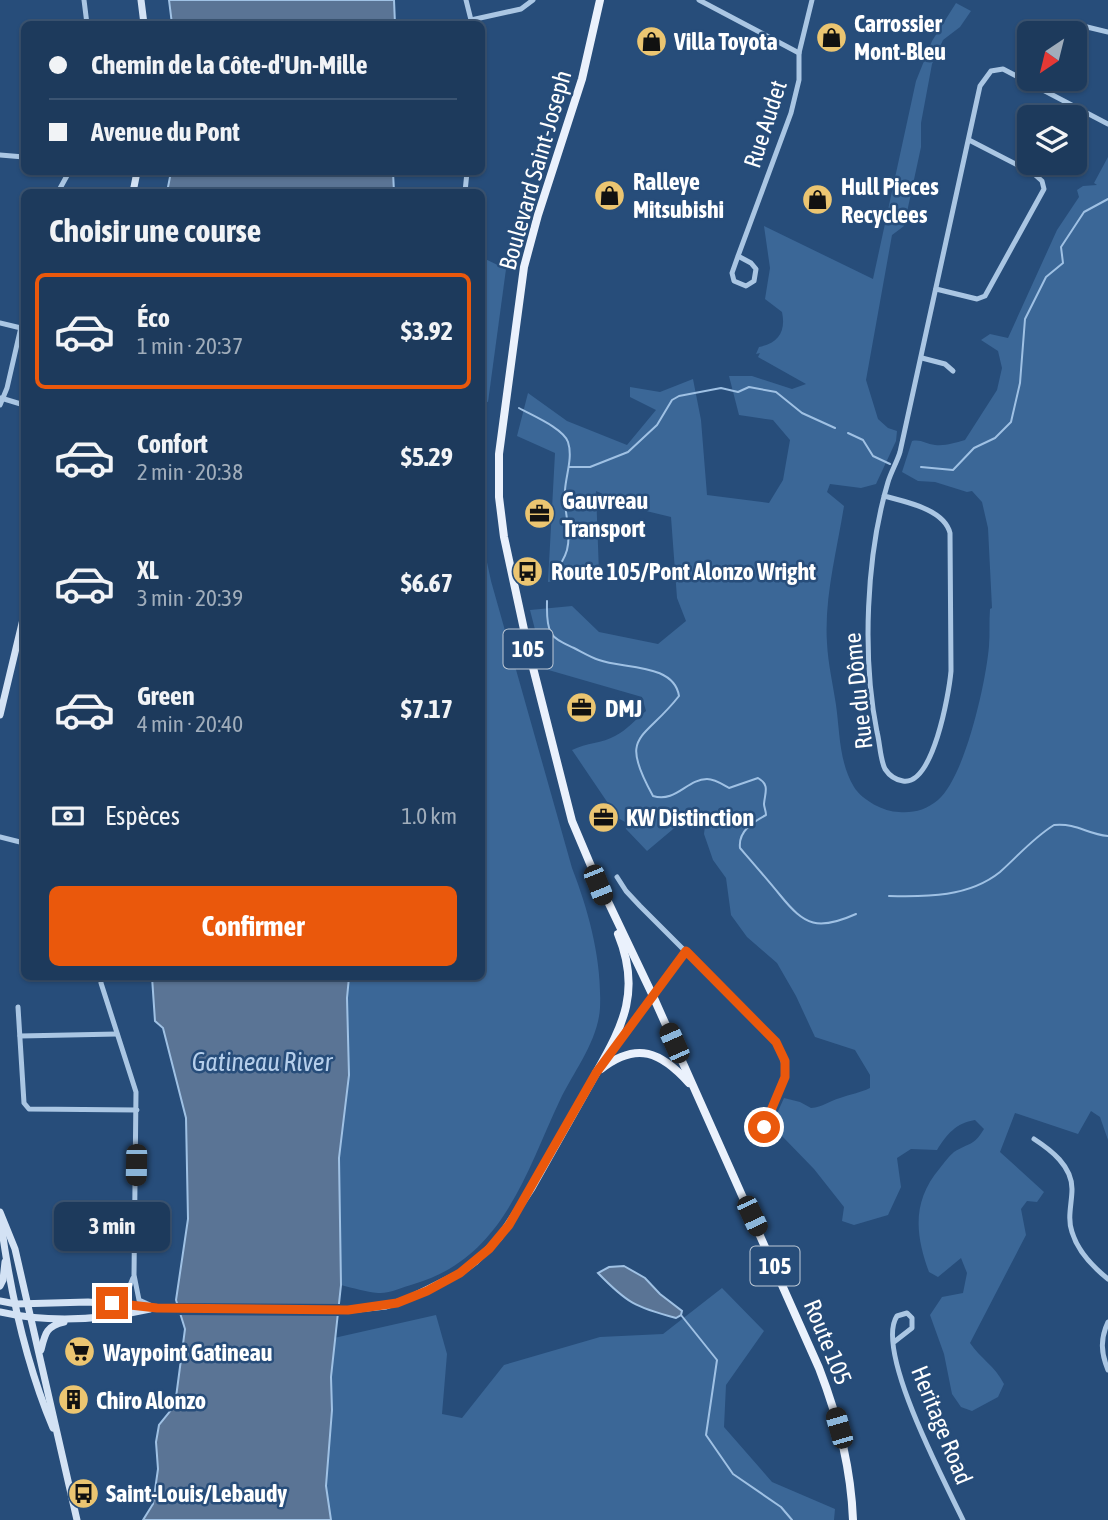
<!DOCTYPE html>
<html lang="fr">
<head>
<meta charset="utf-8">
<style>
	:root { --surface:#1d3a5c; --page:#2a4565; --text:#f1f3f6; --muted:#a0adbb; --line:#3b5472; --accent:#ea580c }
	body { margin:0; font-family:"Asap Condensed",sans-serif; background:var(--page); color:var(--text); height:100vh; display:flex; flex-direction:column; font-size:26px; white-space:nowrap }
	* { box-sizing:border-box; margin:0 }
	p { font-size:23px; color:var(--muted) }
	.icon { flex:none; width:38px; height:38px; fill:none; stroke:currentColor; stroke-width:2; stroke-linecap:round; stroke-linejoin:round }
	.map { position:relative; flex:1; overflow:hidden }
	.side { position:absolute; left:21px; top:189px; width:464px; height:791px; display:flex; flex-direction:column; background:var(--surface); border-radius:10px; box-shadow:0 2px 5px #0004,0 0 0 2px var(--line) }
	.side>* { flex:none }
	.hud { position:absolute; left:21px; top:21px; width:464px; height:154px; border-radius:10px; box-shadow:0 2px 5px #0004,0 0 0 2px var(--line); display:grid; align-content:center; height:154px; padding:0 28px; background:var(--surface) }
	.needle { width:46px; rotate:215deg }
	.tools { position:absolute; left:1017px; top:21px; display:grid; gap:14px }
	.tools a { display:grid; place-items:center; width:70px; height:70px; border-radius:10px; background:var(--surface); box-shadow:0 2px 5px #0004,0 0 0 2px var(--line); font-size:35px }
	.end { position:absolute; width:32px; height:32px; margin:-16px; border:9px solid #ea580c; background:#fff; box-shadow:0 0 0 4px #fff }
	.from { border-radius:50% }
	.bubble { position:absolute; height:49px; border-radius:10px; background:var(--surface); box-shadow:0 2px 5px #0004,0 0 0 2px var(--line); font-size:23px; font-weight:700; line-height:49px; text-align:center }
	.car { position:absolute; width:21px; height:42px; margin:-21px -10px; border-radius:9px; box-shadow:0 0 5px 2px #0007; background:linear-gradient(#222 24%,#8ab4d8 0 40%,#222 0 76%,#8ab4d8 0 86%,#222 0) }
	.hud b { display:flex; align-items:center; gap:24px; height:66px; font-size:26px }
	.hud b+b { border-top:2px solid var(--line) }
	.hud i { width:18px; height:18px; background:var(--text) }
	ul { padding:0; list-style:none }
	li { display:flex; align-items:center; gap:21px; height:116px; margin:0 14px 10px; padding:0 14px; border:4px solid transparent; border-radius:10px }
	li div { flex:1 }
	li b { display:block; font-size:26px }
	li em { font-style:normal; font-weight:700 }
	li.current { border-color:var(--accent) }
	li>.icon { width:63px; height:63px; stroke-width:1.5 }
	h2 { padding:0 28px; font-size:32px; line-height:84px }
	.pay { display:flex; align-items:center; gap:18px; height:77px; padding:0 28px; font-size:26px }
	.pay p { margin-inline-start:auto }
	.button { display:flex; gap:14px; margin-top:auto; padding:14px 28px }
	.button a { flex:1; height:80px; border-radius:10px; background:var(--accent); color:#fff; font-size:28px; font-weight:700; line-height:80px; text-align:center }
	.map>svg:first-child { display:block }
</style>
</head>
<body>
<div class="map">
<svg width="1108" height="1520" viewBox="0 0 1108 1520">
	<rect width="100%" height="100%" fill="#274d7a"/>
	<!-- green -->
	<g fill="#3b6797">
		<path d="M956 3 971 11 960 27 943 40 932 64 921 123V147L904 226 892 235 866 380 878 419 888 428 897 431 896 441 876 484 861 488 830 484 827 492 844 506C837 550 824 598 827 643 828 664 833 684 836 705 840 733 839 762 854 787 862 800 884 812 899 812 914 813 926 810 938 800 965 777 986 682 989 646 990 634 989 621 990 609L992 608 988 528 982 502 972 491 967 492 935 482 918 481 902 472 912 441C921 439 926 444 935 445 946 446 954 443 965 440L997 390 1002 368 998 351 981 340 990 334 1008 338 1057 230 1079 197 1077 190 1083 186 1097 185 1094 183 1108 157V1140L1100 1117 1091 1111 1078 1134 1015 1113 1000 1152 1044 1192 1037 1202 1027 1201 1021 1209 1026 1235 970 1343C980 1358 995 1366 1004 1384L998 1397 972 1411 961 1407 952 1394 944 1354 930 1315 942 1297 963 1293 967 1273 961 1258 938 1277 929 1272C915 1234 912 1201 940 1168 944 1163 949 1156 954 1152 970 1142 973 1147 984 1129L975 1120C956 1123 947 1134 937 1150L911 1149 897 1158 901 1187 888 1215 854 1225 842 1221 844 1207 814 1169 781 1135 774 1120 784 1098 800 1102 811 1108C823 1107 829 1101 840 1098 850 1094 860 1093 870 1088V1075L855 1050 815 1037 796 996 777 963 747 937 731 915 726 878 713 860 704 834 706 818 691 814 647 851 626 829 625 822 618 818 572 750C586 743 603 743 615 736 627 730 636 719 646 711L642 697 545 669 530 610 572 606 599 632 658 644 686 621 677 598 671 517 638 509 596 491 599 573 548 582 555 453 517 436 528 393 567 421 627 445 656 410 630 397V387L660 392 693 379 701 420 707 495 769 503 783 480 790 440 773 420 739 415 729 376H752L792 389 806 384 758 357 760 353 756 354 759 347C779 343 786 331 782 312L765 299 770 268 764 226 873 279 916 81 932 41Z"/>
		<polygon points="481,257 506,269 488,402 481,401"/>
		<path d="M481 534 491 581 572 868C589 912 602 960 600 1008 598 1041 574 1071 560 1100 525 1174 503 1258 414 1284 403 1287 389 1294 378 1293 366 1292 353 1288 341 1285L339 1158 349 1075 347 998 349 977 481 976Z"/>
		<polygon points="722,1288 764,1331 726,1385 724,1427 772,1482 835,1509 834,1520 331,1520 326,1486 332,1410 331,1377 334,1338 436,1315 447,1354 442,1414 462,1418 504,1365 600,1337 663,1334"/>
	</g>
	<!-- water -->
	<g fill="#5a7495" stroke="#9fc1e4" stroke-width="2">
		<polygon points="169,0 394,0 395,24 172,24"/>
		<polygon points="171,172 393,172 394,192 167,192"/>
		<polygon points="152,977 349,977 347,998 349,1075 339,1158 341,1285 331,1377 332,1410 326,1486 331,1520 143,1520 153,1504 158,1469 156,1442 159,1425 175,1405 185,1329 176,1300 188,1219 186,1118 163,1028 155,1021"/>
		<path d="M624 1266 645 1278 660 1294 682 1311 681 1315 676 1318C635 1307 627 1303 598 1273L609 1267Z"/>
	</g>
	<!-- pier -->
	<polygon fill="#274d7a" points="173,1303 343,1304 342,1316 177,1315"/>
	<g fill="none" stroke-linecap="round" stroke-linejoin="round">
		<!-- stream -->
		<g stroke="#9fc1e4" stroke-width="2">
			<path d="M519 408C531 415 563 428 568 442 573 457 566 475 565 490 563 510 572 530 567 550 564 561 557 570 551 578"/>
			<polyline points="848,433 863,440 873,456 890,464"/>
			<polyline points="569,467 590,467 628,452 657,425 672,400 679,396 721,388 738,392 749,387 776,392 802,413 835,428"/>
			<polyline points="921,467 953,470 974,448 995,438 1011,422 1020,383 1025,319 1046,277 1063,263 1061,247 1084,212 1108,199"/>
			<path d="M547 601C547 611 546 624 551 633 556 641 566 644 574 648 582 652 590 657 599 660 623 669 674 663 679 696 643 742 618 733 653 796 676 803 687 779 707 779 715 779 722 784 729 788L758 778C770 785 765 792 764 804 764 807 766 811 766 815 753 822 738 831 740 848 753 863 767 879 780 895 805 926 818 931 856 914"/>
			<path d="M889 896C927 897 969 897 1000 872 1018 856 1033 838 1054 825 1078 823 1086 834 1108 836"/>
			<polyline points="681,1315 717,1360 706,1435 733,1474 781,1507 792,1520"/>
		</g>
		<!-- street -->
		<g stroke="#aac6e3" stroke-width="5">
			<polyline points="84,0 87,24"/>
			<polyline points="466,0 472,24"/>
			<polyline points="699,0 799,53"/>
			<polyline points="471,20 521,9 533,0"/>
			<polyline points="1083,26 1108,32"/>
			<polyline points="0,155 24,157"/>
			<polyline points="58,192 69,172"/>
			<polyline points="465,192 467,172"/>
			<polyline points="738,256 751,263 756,269 754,281 746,286 734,281 732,273 738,256 791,113 799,80 799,53 812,0"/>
			<polyline points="936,289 977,299 985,296 1044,189 1042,181 1033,173 969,140"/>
			<polyline points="0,323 21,328"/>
			<polyline points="922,358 945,364 953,371"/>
			<polyline points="1,398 24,405"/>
			<polyline points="0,405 7,388 24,314"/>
			<path d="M884 496C906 502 944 509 950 533L951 671C949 694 933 786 903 781 896 780 889 775 885 769 880 759 880 743 877 732 862 657 866 556 888 482 891 472 897 462 900 452L980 86 991 71 1003 69 1108 124"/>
			<polyline points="0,837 24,843"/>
			<path d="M617 877 626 891 640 906 776 1042C794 1073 778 1097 764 1127"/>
			<polyline points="101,976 101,983 136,1092 134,1275 139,1300 152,1306"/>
			<polyline points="653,996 686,952"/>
			<polyline points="18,1007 24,1103 29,1109 137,1110"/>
			<polyline points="20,1036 117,1034"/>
			<path d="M1034 1139C1051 1150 1072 1166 1072 1189 1072 1203 1067 1218 1072 1232 1078 1252 1093 1267 1108 1279"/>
			<polyline points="115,1302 126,1295 133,1278"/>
			<path d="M1108 1322C1100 1339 1101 1353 1108 1370"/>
			<path d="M894 1342 912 1328V1318L907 1313 897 1316C874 1350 946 1484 963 1520"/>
		</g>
		<!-- secondary -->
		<g stroke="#d3e2f4" stroke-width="7">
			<polyline points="141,0 144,24"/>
			<polyline points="133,192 137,172"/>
			<polyline points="0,715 24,615"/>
			<polyline points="612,1051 653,996"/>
			<polyline points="0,1212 15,1249 77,1520"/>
			<path d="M1 1223C10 1290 27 1366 53 1428"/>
			<polyline points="0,1286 3,1280 5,1262"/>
			<polyline points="0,1301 16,1304 88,1302 157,1308 348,1310 386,1306 410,1298 460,1273 475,1262 499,1238 532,1188 599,1069"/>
			<path d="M0 1312C48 1323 101 1320 150 1309"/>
			<path d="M41 1350C45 1334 46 1326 64 1322"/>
		</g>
		<!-- primary -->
		<g stroke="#eaf1fc" stroke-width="8">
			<path d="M600 0 582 79 538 215 524 267 499 454V497L504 537 528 648 572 821 591 866 653 996 819 1368C838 1417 851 1467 853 1520"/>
			<path d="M601 1069C637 1041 661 1052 689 1083"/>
			<path d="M596 1073C624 1024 641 990 618 934"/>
		</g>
	</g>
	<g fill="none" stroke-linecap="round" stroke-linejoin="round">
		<!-- route -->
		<polyline stroke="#ea580c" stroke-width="9" points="112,1303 157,1308 348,1310 397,1303 427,1291 460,1273 489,1249 509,1225 596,1073 686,951 776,1042 785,1061 785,1077 764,1127"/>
	</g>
	<!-- icons -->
	<defs>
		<symbol id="shop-disc" viewBox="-11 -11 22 22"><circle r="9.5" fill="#ebc571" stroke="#274d7a"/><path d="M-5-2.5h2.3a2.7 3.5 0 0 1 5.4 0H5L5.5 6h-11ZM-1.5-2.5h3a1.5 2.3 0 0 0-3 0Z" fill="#111"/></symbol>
		<symbol id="office-disc" viewBox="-11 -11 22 22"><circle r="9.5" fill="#ebc571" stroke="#274d7a"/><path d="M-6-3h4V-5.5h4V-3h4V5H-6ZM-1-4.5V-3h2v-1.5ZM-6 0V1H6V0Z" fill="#111"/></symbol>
		<symbol id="bus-disc" viewBox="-11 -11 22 22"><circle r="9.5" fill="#ebc571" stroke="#274d7a"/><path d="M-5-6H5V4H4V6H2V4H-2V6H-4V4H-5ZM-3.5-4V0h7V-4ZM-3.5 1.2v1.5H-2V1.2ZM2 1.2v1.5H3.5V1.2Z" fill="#111"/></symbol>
		<symbol id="supermarket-disc" viewBox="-11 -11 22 22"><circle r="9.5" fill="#ebc571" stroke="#274d7a"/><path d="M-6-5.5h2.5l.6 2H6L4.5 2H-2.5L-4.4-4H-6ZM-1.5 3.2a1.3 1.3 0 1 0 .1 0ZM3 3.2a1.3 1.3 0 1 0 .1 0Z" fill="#111"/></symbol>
		<symbol id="building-disc" viewBox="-11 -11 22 22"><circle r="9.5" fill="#ebc571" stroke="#274d7a"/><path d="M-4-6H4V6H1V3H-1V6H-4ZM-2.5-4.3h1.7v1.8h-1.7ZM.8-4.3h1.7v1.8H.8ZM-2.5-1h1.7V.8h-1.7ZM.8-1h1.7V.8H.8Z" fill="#111"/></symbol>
	</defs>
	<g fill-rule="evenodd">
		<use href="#shop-disc" x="814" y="20" width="35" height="35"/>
		<use href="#shop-disc" x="634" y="24" width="35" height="35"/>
		<use href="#shop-disc" x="592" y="178" width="35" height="35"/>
		<use href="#shop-disc" x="800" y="182" width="35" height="35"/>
		<use href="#office-disc" x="522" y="496" width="35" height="35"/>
		<use href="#bus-disc" x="510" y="554" width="35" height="35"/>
		<use href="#office-disc" x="564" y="690" width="35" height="35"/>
		<use href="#office-disc" x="586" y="800" width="35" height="35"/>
		<use href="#supermarket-disc" x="62" y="1334" width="35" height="35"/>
		<use href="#building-disc" x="56" y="1382" width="35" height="35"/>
		<use href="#bus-disc" x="66" y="1476" width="35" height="35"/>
	</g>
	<g text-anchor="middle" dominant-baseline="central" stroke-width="5" stroke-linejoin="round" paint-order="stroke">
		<!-- shield labels -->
		<g fill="#274d7a" stroke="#becad7" stroke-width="2">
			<rect x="503.5" y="629.5" width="49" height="39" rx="5"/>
			<rect x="750.5" y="1246.5" width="49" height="39" rx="5"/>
		</g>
		<g font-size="23" font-weight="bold" fill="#fff">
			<text x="528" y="649">105</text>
			<text x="775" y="1266">105</text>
		</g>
		<!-- poi labels -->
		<g font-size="24" font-weight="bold" fill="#fff" stroke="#274d7a" text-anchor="start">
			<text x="854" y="23">Carrossier<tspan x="854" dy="28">Mont-Bleu</tspan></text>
			<text x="674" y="41">Villa Toyota</text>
			<text x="633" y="181">Ralleye<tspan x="633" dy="28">Mitsubishi</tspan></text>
			<text x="841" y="186">Hull Pieces<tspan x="841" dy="28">Recyclees</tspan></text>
			<text x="562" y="500">Gauvreau<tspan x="562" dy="28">Transport</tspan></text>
			<text x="551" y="571">Route 105/Pont Alonzo Wright</text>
			<text x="605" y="708">DMJ</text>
			<text x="626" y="817">KW Distinction</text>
			<text x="103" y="1352">Waypoint Gatineau</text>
			<text x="96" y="1400">Chiro Alonzo</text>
			<text x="106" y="1493">Saint-Louis/Lebaudy</text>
		</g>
		<!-- street labels -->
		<g font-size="24" fill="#fff" stroke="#274d7a">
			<text transform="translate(765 124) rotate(-72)">Rue Audet</text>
			<text transform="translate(535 170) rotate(-74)">Boulevard Saint-Joseph</text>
			<text transform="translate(858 691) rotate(-96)">Rue du Dôme</text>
			<text transform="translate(828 1342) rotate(68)">Route 105</text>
			<text transform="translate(942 1425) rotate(68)">Heritage Road</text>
		</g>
		<!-- water labels -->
		<g font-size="26" font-style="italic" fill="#b6cfeb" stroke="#274d7a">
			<text x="262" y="1062">Gatineau River</text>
		</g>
	</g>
</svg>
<div class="tools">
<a><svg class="needle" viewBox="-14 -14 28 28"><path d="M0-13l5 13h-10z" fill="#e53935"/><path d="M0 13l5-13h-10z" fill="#a0adbb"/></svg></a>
<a><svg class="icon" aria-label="layers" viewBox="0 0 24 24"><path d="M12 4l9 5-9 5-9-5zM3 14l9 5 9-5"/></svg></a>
</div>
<i class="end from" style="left:764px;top:1127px"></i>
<i class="end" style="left:112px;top:1303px"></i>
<div class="bubble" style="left:54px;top:1202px;width:116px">3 min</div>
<i class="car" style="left:598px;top:885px;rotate:158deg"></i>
<i class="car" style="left:674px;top:1043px;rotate:336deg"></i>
<i class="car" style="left:136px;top:1165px;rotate:181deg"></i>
<i class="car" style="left:752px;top:1216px;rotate:155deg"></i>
<i class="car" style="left:839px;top:1428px;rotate:344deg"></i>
<div class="hud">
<b><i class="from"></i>Chemin de la Côte-d'Un-Mille</b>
<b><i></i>Avenue du Pont</b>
</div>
<section class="side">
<h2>Choisir une course</h2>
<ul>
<li class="current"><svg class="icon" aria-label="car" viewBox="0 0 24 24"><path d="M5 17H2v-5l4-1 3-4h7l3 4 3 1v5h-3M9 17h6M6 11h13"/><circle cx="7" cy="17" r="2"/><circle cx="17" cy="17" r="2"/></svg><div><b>Éco</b><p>1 min · 20:37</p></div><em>$3.92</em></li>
<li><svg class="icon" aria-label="car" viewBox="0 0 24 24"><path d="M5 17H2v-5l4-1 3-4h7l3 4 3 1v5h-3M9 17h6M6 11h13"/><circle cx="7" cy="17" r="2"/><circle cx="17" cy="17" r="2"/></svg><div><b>Confort</b><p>2 min · 20:38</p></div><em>$5.29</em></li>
<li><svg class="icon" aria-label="car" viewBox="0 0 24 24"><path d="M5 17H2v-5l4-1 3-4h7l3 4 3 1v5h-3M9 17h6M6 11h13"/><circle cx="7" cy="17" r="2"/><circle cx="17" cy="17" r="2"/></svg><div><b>XL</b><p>3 min · 20:39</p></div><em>$6.67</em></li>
<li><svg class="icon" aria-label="car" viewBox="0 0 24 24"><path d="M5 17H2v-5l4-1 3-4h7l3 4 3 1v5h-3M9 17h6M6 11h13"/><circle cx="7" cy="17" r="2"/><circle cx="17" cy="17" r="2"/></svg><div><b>Green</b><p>4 min · 20:40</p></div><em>$7.17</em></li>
</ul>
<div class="pay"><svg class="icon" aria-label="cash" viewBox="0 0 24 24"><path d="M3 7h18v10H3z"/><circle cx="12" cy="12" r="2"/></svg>Espèces<p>1.0 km</p></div>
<div class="button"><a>Confirmer</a></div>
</section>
</div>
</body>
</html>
